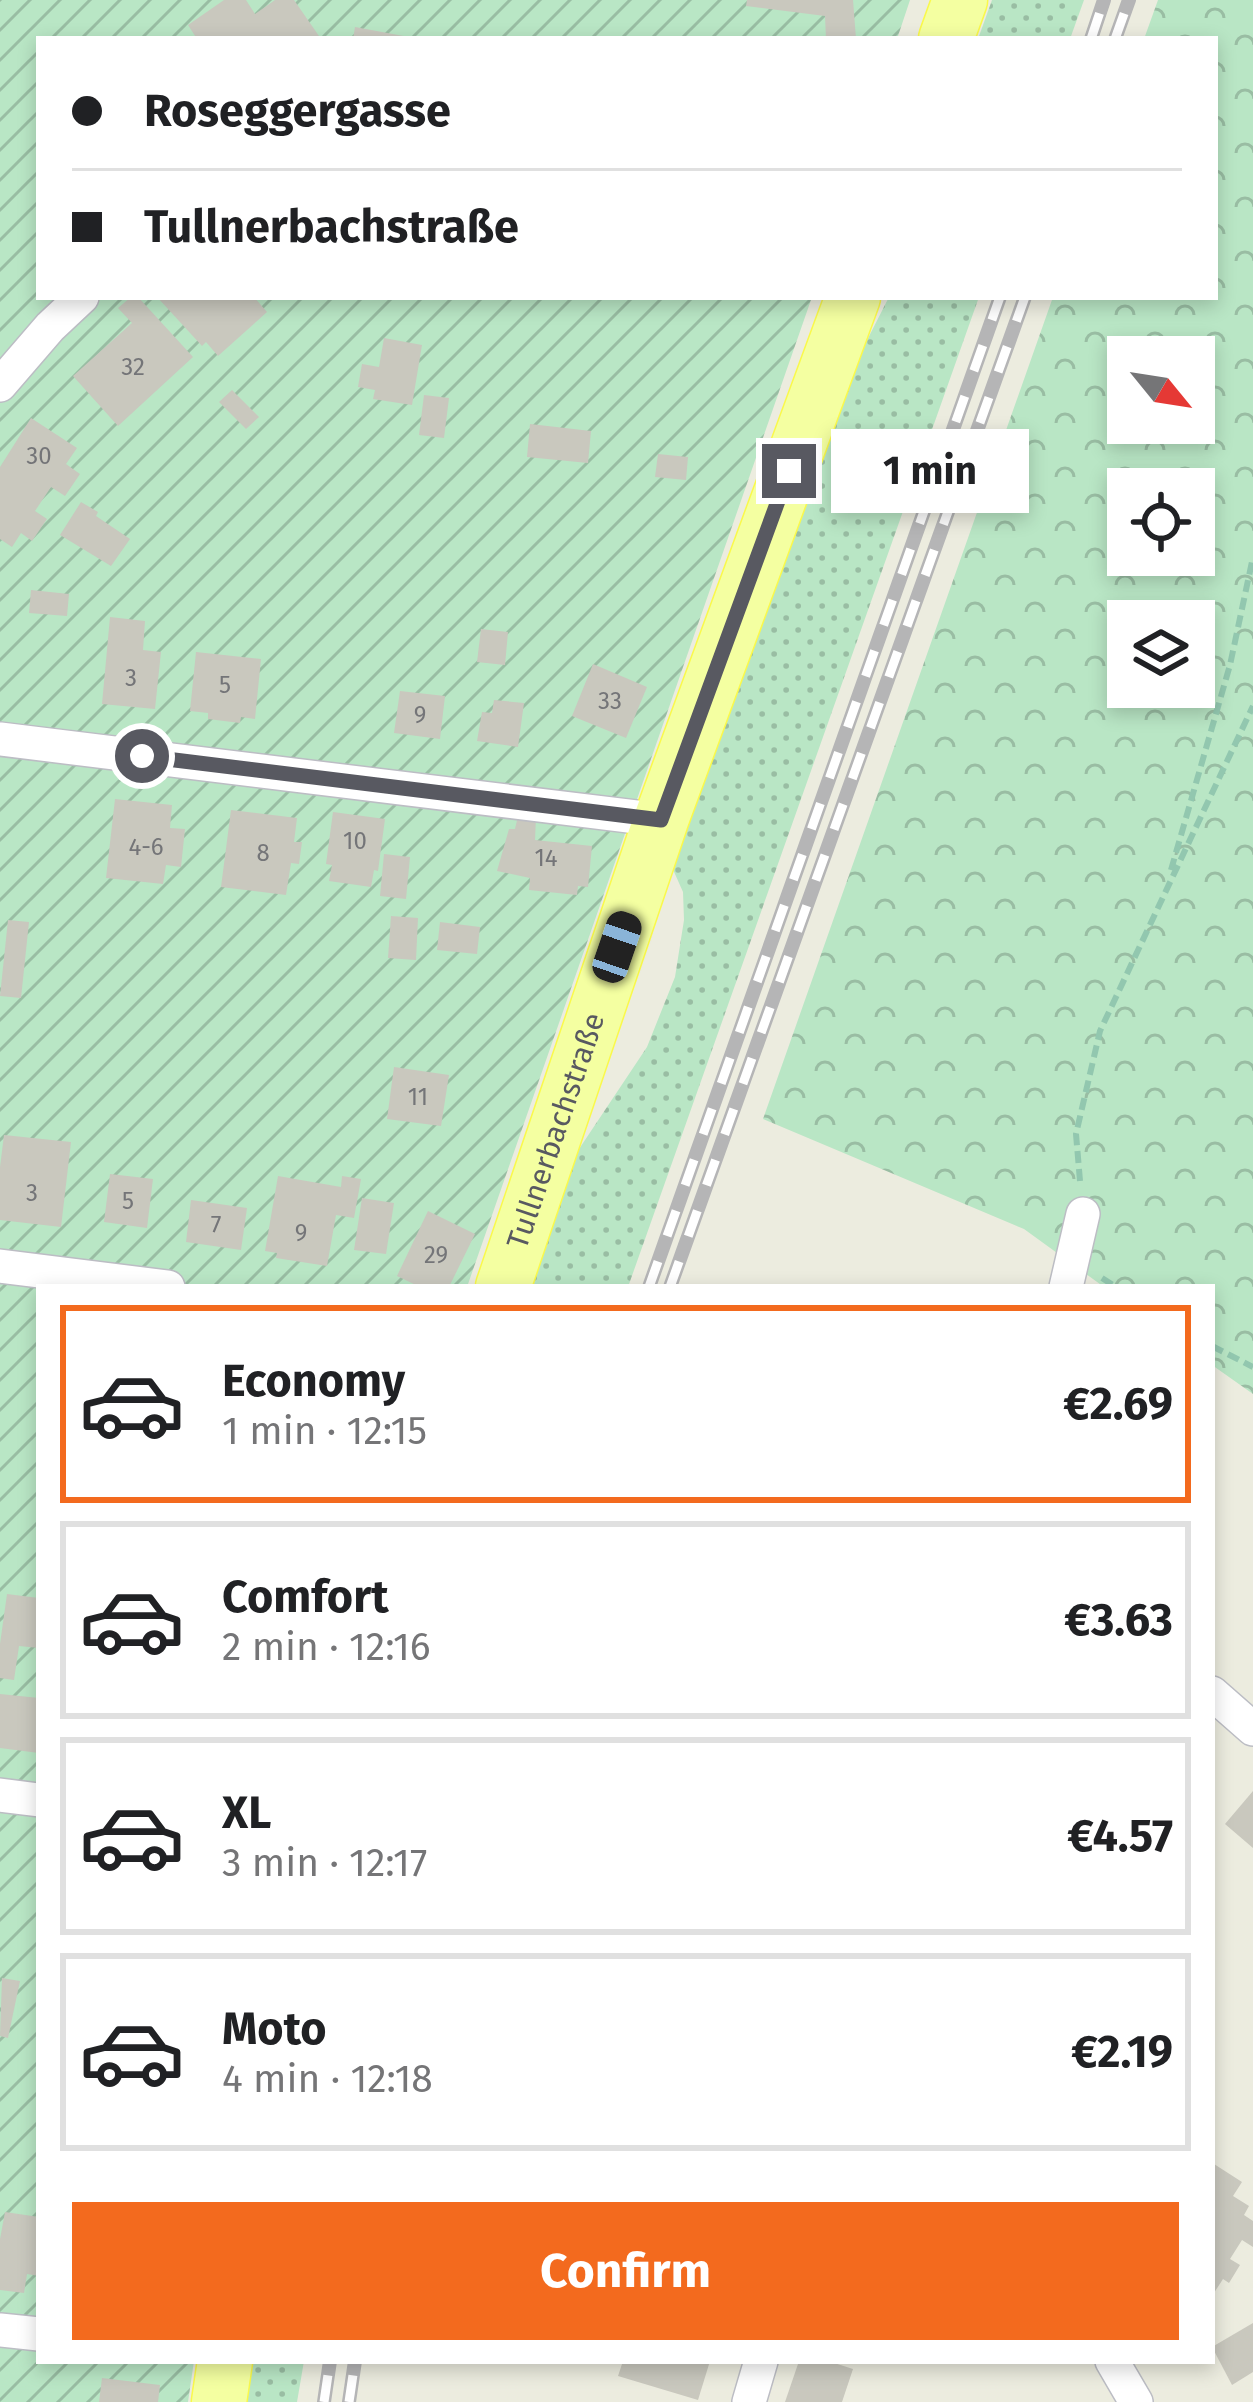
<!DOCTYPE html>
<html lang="en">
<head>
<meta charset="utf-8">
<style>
	:root { --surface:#fff; --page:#f2f2f2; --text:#202124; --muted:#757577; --line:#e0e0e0; --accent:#f36a1e }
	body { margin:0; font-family:"Fira Sans",sans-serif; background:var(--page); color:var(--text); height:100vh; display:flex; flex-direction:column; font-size:45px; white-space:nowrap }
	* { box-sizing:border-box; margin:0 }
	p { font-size:39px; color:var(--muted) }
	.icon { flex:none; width:66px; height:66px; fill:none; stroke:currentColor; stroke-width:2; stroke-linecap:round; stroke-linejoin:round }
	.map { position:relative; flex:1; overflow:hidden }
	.drawer { position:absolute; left:36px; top:1284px; width:1179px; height:1080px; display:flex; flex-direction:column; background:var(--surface); border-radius:0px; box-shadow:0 6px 18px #0003 }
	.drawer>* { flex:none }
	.hud { position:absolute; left:36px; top:36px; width:1182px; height:264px; border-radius:0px; box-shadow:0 6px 18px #0003; display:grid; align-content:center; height:264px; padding:0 36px; background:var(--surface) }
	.needle { width:78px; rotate:120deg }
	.buttons { position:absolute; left:1107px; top:336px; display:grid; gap:24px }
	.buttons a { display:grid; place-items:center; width:108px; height:108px; border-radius:0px; background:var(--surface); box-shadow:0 6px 18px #0003; font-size:60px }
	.end { position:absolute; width:54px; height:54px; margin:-27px; border:15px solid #585961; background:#fff; box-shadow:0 0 0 6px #fff }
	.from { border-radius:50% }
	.bubble { position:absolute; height:84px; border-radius:0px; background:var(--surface); box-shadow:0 6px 18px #0003; font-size:39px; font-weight:700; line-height:84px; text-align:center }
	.car { position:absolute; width:36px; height:72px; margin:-36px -18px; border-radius:15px; box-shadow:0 0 9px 3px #0007; background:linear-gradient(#222 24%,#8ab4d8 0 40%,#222 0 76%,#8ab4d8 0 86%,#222 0) }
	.hud b { display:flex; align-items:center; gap:42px; height:114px; font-size:45px }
	.hud b+b { border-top:3px solid var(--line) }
	.hud i { width:30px; height:30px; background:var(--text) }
	ul { padding:21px 0 0; list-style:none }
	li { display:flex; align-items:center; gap:36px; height:198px; margin:0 24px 18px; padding:0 12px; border:6px solid var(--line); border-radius:0px }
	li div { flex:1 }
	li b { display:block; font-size:45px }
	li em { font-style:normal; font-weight:700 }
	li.active { border-color:var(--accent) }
	li>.icon { width:108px; height:108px; stroke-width:1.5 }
	.action { display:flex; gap:24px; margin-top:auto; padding:24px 36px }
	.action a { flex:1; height:138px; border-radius:0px; background:var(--accent); color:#fff; font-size:48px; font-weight:700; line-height:138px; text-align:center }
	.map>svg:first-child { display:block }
</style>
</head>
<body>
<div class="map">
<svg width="1253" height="2402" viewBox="0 0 1253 2402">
	<defs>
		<pattern id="grass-dots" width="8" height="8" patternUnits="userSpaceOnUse" patternTransform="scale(3)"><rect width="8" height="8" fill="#b9e6c5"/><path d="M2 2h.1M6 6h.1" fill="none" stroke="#99bda3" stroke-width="1.8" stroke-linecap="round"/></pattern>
		<pattern id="forest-crowns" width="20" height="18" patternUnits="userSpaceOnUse" patternTransform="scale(3)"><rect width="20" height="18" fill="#b9e6c5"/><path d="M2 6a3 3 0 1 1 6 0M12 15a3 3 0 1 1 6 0" fill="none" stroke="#99bda3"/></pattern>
		<pattern id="garden-furrows" width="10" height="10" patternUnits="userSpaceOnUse" patternTransform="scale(3)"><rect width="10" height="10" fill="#b9e6c5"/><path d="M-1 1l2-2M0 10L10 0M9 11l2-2" fill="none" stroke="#99bda3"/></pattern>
	</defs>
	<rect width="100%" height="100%" fill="#ececdf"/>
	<!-- grass -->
	<g fill="url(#grass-dots)">
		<polygon points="992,0 1084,0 1070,39 978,39"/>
		<polygon points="889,297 979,297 628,1287 526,1287 569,1164 647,1047 675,977 684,920 683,892 671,865 833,407"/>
		<polygon points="249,2361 304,2361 297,2402 243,2402"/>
	</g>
	<!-- forest -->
	<path fill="url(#forest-crowns)" fill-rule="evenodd" d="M1158 0H1253V1394L1212 1365V1287H1104L1024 1229 763 1119 1053 297H1215V39H1144ZM1128 357H1194V423H1128ZM1128 489H1194V555H1128ZM1128 621H1194V687H1128Z"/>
	<!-- garden -->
	<polygon fill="url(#garden-furrows)" points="0,0 910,0 897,39 39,39 39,297 812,297 467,1287 39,1287 39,2361 194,2361 188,2402 0,2402"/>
	<!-- building -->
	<g fill="#c9c8be">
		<polygon points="224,0 246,0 255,14 275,0 294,0 319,36 315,39 197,39 188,25"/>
		<polygon points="747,0 853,0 856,39 826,39 825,16 746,6"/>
		<polygon points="355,27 409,37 409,39 353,39"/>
		<polygon points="131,297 138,297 193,357 118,426 73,376 132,323 118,308"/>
		<polygon points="157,297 254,297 267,312 218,356 206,342 202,346"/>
		<polygon points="384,338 422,345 412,405 373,399 375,390 358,387 362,364 379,367"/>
		<polygon points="232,390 259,417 246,429 219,402"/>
		<polygon points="424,395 449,398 444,438 419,435"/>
		<polygon points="31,418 77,448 66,464 80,474 65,496 51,487 35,511 47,519 32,541 21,533 12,547 0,539 0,467"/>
		<polygon points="530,424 591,431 588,463 527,457"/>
		<polygon points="658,454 688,457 686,480 655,477"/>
		<polygon points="81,502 98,512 96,516 130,539 111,566 60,535"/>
		<polygon points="31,590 69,594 67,616 29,613"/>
		<polygon points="110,617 145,621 143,650 161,652 155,709 102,704"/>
		<polygon points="481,629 508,632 505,665 477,662"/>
		<polygon points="196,652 261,659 255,719 241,717 240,723 208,719 208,713 190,711"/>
		<polygon points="593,664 647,687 626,738 572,716"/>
		<polygon points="400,691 445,696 440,739 394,733"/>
		<polygon points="494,700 524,703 518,747 477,741 482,712 492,713"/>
		<polygon points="115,799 172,805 170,828 185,829 181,867 166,865 163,884 106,878"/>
		<polygon points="231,810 297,818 294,842 302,842 299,864 291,863 286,895 221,887"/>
		<polygon points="333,812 385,819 378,871 374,870 371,887 329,881 332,865 326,864"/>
		<polygon points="518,816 536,817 535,840 592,846 588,887 578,886 577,895 529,890 530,878 497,871 509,829 515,829"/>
		<polygon points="384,854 410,857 406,899 380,896"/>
		<polygon points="391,916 418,918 416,960 388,958"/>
		<polygon points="8,920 29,922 21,998 0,996"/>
		<polygon points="440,922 480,927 477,954 437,950"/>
		<polygon points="394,1067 449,1075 441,1126 387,1119"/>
		<polygon points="4,1135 71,1142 61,1227 0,1220 0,1167"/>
		<polygon points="110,1174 153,1179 147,1228 104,1222"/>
		<polygon points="278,1176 341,1187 342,1176 361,1179 354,1218 336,1215 327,1266 276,1258 277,1253 265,1251"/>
		<polygon points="362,1198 394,1203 386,1254 354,1250"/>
		<polygon points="191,1200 247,1208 241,1250 186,1242"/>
		<polygon points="428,1211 475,1234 449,1287 420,1287 397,1276"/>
		<polygon points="7,1594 39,1598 39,1648 19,1646 14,1680 0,1678 0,1644"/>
		<polygon points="0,1694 39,1698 39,1753 0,1748"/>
		<polygon points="1253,1791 1253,1848 1225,1824"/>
		<polygon points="2,1978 20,1981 8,2038 0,2036"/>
		<polygon points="1214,2164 1242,2182 1233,2196 1249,2206 1244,2215 1253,2221 1253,2247 1242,2240 1230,2259 1240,2265 1229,2283 1223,2279 1212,2296 1212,2167"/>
		<polygon points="5,2212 39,2217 39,2276 27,2274 24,2293 0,2290 0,2239"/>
		<polygon points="1253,2323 1253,2372 1232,2385 1212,2347"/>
		<polygon points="623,2361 710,2361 698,2400 618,2376"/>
		<polygon points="799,2361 828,2361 853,2369 842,2402 785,2402"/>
		<polygon points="102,2378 160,2385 158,2402 99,2402"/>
	</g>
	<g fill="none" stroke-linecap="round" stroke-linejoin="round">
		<defs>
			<g id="minor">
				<polyline points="0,385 50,327 82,297"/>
				<polyline points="0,739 661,820"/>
				<polyline points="0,1266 168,1287"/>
				<polyline points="1066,1287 1083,1214"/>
				<polyline points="1212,1693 1253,1729"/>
				<polyline points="0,1795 39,1800"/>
				<polyline points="0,2330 39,2334"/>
				<polyline points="1112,2361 1136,2402"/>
				<polyline points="749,2402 761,2361"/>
			</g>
			<g id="primary">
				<polyline points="946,39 960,0"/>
				<path id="s1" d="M503 1287 661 820 853 297"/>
				<polyline points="219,2402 225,2361"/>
			</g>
		</defs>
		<!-- minor casing -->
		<use href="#minor" stroke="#bcbdc4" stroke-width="36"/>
		<!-- primary casing -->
		<use href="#primary" stroke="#faf94b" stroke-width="57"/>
		<!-- path -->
		<g stroke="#92c7af" stroke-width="6" stroke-dasharray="12 6" stroke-linecap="butt">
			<polyline points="1171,870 1230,665 1253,557"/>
			<polyline points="1080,1181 1076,1134 1100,1031 1253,706"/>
			<polyline points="1102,1278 1116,1287"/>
			<polyline points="1212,1346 1253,1367"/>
		</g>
		<!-- minor -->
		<use href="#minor" stroke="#fff" stroke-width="33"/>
		<!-- primary -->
		<use href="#primary" stroke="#f4ffa1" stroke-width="54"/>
		<defs>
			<g id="rail">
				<polyline points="1091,39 1104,0"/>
				<polyline points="1115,39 1129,0"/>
				<polyline points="649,1287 1000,297"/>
				<polyline points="670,1287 1025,297"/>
				<polyline points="324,2402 330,2361"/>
				<polyline points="349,2402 355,2361"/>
			</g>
		</defs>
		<!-- rail casing -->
		<use href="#rail" stroke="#b5b5b6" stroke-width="14"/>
		<!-- rail -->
		<use href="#rail" stroke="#fff" stroke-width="9" stroke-dasharray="27" stroke-linecap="butt"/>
	</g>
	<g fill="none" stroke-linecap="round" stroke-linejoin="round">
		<!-- route -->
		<polyline stroke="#585961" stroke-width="15" points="142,756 661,820 789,471"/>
	</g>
	<g text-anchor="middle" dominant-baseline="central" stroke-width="9" stroke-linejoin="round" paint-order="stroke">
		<!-- number labels -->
		<g font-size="24" fill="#747578">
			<text x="133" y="367">32</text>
			<text x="39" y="456">30</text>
			<text x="131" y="678">3</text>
			<text x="225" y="685">5</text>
			<text x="610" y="701">33</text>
			<text x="420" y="715">9</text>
			<text x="355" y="841">10</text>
			<text x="146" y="847">4-6</text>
			<text x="263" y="853">8</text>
			<text x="546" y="858">14</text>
			<text x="418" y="1097">11</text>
			<text x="32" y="1193">3</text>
			<text x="128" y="1201">5</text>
			<text x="216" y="1225">7</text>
			<text x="301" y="1233">9</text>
			<text x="436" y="1255">29</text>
		</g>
		<!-- street labels -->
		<g font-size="30" fill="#585961" stroke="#fff">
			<text stroke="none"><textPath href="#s1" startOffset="165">Tullnerbachstraße</textPath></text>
		</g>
	</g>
</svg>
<div class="buttons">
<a><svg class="needle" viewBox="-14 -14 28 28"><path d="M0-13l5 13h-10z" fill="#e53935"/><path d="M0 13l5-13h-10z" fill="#757577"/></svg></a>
<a><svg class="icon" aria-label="locate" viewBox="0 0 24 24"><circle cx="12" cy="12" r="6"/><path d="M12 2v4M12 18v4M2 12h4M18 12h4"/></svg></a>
<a><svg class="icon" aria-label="layers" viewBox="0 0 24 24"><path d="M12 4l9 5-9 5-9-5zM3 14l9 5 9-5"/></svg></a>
</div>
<i class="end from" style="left:142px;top:756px"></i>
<i class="end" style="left:789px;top:471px"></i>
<div class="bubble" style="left:831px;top:429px;width:198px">1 min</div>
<i class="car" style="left:617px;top:947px;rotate:19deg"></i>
<div class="hud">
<b><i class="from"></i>Roseggergasse</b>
<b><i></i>Tullnerbachstraße</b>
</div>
<section class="drawer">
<ul>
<li class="active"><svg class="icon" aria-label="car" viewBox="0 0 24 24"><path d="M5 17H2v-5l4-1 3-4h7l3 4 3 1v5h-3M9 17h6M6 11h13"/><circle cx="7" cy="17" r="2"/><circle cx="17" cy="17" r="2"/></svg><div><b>Economy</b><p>1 min · 12:15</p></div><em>€2.69</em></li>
<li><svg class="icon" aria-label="car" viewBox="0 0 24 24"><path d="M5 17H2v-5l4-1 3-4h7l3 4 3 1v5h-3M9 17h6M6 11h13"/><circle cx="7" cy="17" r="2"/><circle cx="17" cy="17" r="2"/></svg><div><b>Comfort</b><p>2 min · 12:16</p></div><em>€3.63</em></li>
<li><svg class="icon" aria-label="car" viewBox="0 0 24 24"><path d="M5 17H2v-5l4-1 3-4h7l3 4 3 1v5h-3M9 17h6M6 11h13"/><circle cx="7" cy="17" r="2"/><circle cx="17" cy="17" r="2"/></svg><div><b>XL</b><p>3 min · 12:17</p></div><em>€4.57</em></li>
<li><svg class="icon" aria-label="car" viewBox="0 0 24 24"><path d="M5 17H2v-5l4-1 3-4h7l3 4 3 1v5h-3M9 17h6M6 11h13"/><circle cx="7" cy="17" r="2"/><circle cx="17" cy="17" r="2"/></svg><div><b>Moto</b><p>4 min · 12:18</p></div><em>€2.19</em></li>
</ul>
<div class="action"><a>Confirm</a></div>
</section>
</div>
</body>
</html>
